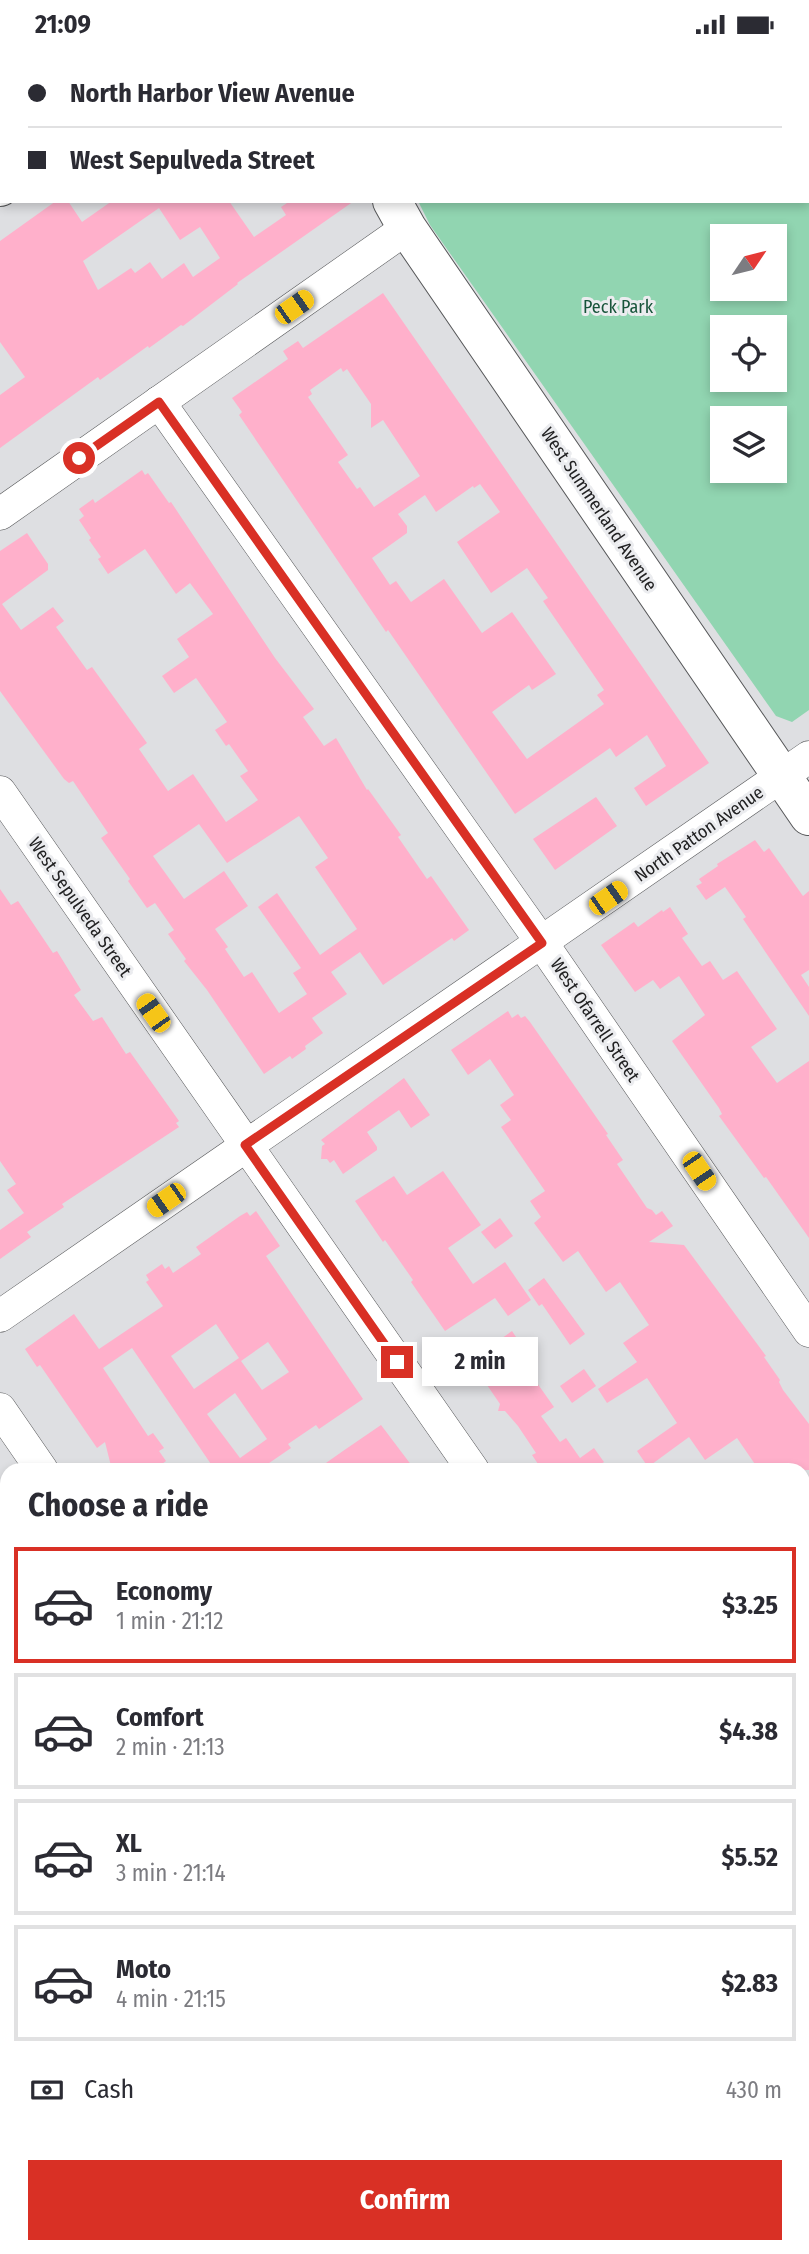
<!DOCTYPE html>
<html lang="en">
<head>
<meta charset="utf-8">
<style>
	:root { --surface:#fff; --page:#f2f2f3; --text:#2b2b33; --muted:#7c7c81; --line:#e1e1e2; --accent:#d93025 }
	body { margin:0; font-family:"Fira Sans Condensed",sans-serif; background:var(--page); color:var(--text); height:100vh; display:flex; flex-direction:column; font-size:26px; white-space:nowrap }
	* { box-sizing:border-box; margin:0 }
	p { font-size:23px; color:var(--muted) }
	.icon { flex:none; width:38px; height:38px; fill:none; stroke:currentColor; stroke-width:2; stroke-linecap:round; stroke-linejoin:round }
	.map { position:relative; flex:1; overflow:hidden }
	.panel { position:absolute; left:0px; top:1414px; width:810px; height:791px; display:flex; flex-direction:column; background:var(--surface); border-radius:21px 21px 0 0; box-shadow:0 4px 10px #0003 }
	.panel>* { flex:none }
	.banner { position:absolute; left:0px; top:0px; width:810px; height:154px; box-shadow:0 4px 10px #0003; display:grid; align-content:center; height:154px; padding:0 28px; background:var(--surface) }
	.needle { width:46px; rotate:55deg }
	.tools { position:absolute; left:710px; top:175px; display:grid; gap:14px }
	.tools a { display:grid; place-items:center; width:77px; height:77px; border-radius:0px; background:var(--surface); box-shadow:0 4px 10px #0003; font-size:35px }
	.end { position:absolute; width:32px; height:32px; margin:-16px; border:9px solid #d93025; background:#fff; box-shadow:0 0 0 4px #fff }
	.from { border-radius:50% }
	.bubble { position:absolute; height:49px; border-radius:0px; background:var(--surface); box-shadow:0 4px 10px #0003; font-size:23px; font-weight:700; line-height:49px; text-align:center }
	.car { position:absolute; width:21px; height:42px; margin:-21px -10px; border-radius:9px; box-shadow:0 0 5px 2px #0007; background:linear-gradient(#f5c518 24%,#345 0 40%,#f5c518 0 76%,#345 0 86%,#f5c518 0) }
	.banner b { display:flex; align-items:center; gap:24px; height:66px; font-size:26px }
	.banner b+b { border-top:2px solid var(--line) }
	.banner i { width:18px; height:18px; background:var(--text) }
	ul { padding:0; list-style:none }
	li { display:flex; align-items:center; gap:21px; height:116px; margin:0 14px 10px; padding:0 14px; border:4px solid var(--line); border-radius:0px }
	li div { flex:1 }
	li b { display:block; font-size:26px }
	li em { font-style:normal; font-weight:700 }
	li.active { border-color:var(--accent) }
	li>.icon { width:63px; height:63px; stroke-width:1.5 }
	h2 { padding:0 28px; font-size:32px; line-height:84px }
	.pay { display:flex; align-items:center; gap:18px; height:77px; padding:0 28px; font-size:26px }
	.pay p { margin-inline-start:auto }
	.action { display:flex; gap:14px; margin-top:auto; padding:14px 28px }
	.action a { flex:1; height:80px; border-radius:0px; background:var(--accent); color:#fff; font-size:28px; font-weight:700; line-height:80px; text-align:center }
	.status { display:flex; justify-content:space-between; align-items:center; height:49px; padding:0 35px; background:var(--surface); direction:ltr }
	.status svg { height:19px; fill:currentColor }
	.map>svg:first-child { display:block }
</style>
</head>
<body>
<div class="status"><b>21:09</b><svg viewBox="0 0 49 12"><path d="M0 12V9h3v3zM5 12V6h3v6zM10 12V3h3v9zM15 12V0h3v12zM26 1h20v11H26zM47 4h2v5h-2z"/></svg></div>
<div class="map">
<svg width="809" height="2205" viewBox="0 0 809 2205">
	<rect width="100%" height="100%" fill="#dedfe2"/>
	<!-- green -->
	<path fill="#91d5b1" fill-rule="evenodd" d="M337 0H809V661L792 673 776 667 430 176 418 152H808V2ZM723 187H775V240H723ZM723 278H775V331H723ZM723 369H775V422H723Z"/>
	<!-- building -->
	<g fill="#ffb0cb" fill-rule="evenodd">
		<path d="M56 152H68L82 173 112 152H229L254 188 286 166 281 158 290 152H354L237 234 238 235 183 277 181 276 149 299 148 297 100 331 98 328 0 399V346L25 328 0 293V192ZM159 159 180 191 200 178 220 209 193 228 184 214 162 230 150 213 135 224 131 219 98 241 83 212Z"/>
		<path d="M383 244 709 714 646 757 634 739 666 717 647 686 616 708 610 699 515 765 388 581 386 583 239 366 242 363 232 349 288 310 283 302 298 292 303 299ZM341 319 343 323 347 320 371 355V379L383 371 420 427 374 458 360 438 357 440 338 413 348 406 308 348 312 345 310 341ZM480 435 500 463 457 493 491 544 527 519 548 549 543 552 604 641 597 646 604 655 527 710 492 663 529 636 532 641 556 625 512 563 482 584 444 530 411 553 396 532 390 536 372 509 407 484V477L398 465 425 446 436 463 473 437 474 439Z"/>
		<path d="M142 421 145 426 148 424 169 454 171 453 275 609 314 660 303 668 324 697 336 689 367 741 368 740 401 786 398 788 427 830 431 827 469 881 454 892 452 889 383 936 360 903 331 923 347 945 312 969 323 984 305 997 306 1000 292 1010 290 1007 264 1025 207 941 184 912 186 910 168 885 174 881 155 854 147 859 128 832 130 830 101 789 108 784 73 732 69 734 64 730 0 642V502L27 484 48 515V521L2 555 21 581 53 558 64 572 56 578 87 621 92 618 147 694 139 700 168 742 193 725 226 773 258 751 240 727 248 722 229 695 226 697 215 681 227 673 196 629 174 644 162 627 189 608 177 590 213 565 190 534 176 545 145 500 108 525 98 510 101 508 89 491 91 489 79 471 84 467 79 460 93 450 95 454ZM299 767 328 809 315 818 357 880 320 906 277 844 258 858 301 919 293 924 307 945 279 964 252 923 244 928 225 900 228 898 215 880 248 857 224 822 184 850 153 807 199 775 227 814Z"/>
		<polygon points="596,748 617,777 555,821 533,790"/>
		<polygon points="755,791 764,803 769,799 803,847 809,842 809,921 801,926 809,938 809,967 743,870 746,868 725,838 706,851 696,837 702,834 699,830 718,817 717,815"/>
		<polygon points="0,840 11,856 18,852 53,904 57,902 81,941 74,946 93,972 102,968 126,1005 130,1003 179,1072 176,1074 179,1078 62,1155 64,1158 27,1183 31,1188 0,1210 0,1181 24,1164 7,1141 16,1135 0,1112"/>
		<polygon points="670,858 688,885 682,889 702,917 710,912 723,931 737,922 777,980 751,998 777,1034 809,1012 809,1189 766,1128 764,1129 719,1067 722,1065 719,1059 672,992 705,966 679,927 660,940 653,931 635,943 601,896 634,873 638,878 662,861 663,863"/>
		<polygon points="508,962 512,969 518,965 521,969 525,967 530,973 608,1085 606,1086 623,1111 617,1115 647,1159 652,1161 656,1166 662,1162 673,1177 649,1193 684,1196 766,1307 764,1308 780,1331 779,1333 783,1341 809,1375 809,1421 759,1421 737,1389 705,1411 689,1388 648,1418 637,1402 677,1374 647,1329 607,1354 598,1340 637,1313 623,1294 649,1276 620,1233 606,1243 578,1202 563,1213 534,1174 541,1168 530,1152 545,1142 501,1078 511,1071 500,1056 514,1046 490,1010 468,1026 451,1001"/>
		<polygon points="404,1029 430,1066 411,1079 399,1061 367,1083 377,1098 377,1101 343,1125 334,1111 330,1114 327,1110 321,1110 322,1097 325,1095 321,1091"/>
		<polygon points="443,1122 481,1176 448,1199 473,1235 505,1213 531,1251 508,1267 495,1249 445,1282 411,1233 413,1231 385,1191 383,1193 355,1152 394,1127 407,1146"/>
		<path d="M256 1162 280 1197 266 1207 363 1350 319 1380 316 1376 288 1395 291 1399 259 1421H215L132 1299 103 1319 148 1387 153 1384 164 1399 159 1402 166 1412 154 1421H112L105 1393 97 1399 40 1316 37 1318 25 1300 74 1265 99 1300 163 1257 146 1233 149 1231 146 1226 162 1215 165 1220 169 1217 173 1224 201 1205 196 1198 240 1167 247 1163 250 1167ZM216 1275 239 1309 194 1340 171 1307ZM268 1293 289 1323 262 1341 241 1312ZM235 1344 267 1390 240 1409 207 1365Z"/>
		<polygon points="500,1169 513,1187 495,1200 481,1183"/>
		<polygon points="544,1229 585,1285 570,1296 542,1255 539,1257 528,1241"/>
		<polygon points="512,1282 532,1312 525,1317 554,1358 541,1367 560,1393 566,1389 580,1409 594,1399 604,1413 592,1421 542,1421 532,1406 536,1404 518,1377 505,1362 498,1362 500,1355 472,1314 487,1304 485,1301"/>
		<polygon points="584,1320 596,1337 572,1354 560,1337"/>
		<polygon points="381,1376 415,1421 316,1421 343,1402"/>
	</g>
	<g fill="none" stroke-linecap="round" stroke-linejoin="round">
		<defs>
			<g id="minor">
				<polyline points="159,353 542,894 809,1282"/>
				<polyline points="0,465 407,179"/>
				<polyline points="0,743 473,1421"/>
				<polyline points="0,1267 809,708"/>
				<polyline points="0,1360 42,1421"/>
				<polyline points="803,1500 809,1496"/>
				<polyline points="0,1863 7,1873"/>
				<polyline points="803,1890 809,1898"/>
				<polyline points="0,2060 7,2055"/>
				<polyline points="235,2198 239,2205"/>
				<polyline points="573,2198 578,2205"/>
			</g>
			<g id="major">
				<polyline points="312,0 312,2"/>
				<polyline points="132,2 135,0"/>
				<polyline points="201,2 204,0"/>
				<polyline points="0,93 2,91"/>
				<polyline points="0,138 2,136"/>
				<polyline points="392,152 407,179 809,767"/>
			</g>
		</defs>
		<!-- minor casing -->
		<use href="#minor" stroke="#57585a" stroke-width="33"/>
		<!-- major casing -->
		<use href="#major" stroke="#57585a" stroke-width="40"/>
		<!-- minor -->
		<use href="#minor" stroke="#fff" stroke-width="32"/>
		<!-- major -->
		<use href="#major" stroke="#fff" stroke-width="38"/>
	</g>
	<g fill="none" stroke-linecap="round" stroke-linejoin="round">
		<!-- route -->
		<polyline stroke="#d93025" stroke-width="9" points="79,409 159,353 542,894 245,1096 397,1313"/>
	</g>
	<g text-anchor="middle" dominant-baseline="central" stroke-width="6" stroke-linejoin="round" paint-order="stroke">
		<!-- park labels -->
		<g font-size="18" fill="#17543a" stroke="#ebecef">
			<text x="618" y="258">Peck Park</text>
		</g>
		<!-- street labels -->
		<g font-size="18" fill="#212122" stroke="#ebecef">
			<text transform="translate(599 460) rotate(56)">West Summerland Avenue</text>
			<text transform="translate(699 785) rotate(-35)">North Patton Avenue</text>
			<text transform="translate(80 858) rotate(55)">West Sepulveda Street</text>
			<text transform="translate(595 971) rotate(56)">West Ofarrell Street</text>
		</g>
	</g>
</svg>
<div class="tools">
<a><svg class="needle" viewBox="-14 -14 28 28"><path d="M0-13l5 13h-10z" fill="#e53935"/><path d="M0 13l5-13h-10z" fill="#7c7c81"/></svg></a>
<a><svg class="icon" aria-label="locate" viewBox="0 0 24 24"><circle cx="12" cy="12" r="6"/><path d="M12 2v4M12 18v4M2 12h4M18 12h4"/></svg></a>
<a><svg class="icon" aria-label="layers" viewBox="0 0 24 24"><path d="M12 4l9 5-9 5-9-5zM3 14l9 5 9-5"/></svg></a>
</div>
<i class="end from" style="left:79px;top:409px"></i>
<i class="end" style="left:397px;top:1313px"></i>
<div class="bubble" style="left:422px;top:1288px;width:116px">2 min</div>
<i class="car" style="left:294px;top:258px;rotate:55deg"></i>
<i class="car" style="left:608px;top:849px;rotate:55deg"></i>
<i class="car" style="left:153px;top:964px;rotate:325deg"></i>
<i class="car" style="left:699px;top:1122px;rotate:146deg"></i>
<i class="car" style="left:166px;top:1151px;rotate:235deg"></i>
<div class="banner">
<b><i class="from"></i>North Harbor View Avenue</b>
<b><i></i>West Sepulveda Street</b>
</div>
<section class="panel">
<h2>Choose a ride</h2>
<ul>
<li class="active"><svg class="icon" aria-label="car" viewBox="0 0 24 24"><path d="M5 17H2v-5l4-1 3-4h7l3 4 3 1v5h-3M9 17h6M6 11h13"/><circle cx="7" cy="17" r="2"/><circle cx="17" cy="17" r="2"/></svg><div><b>Economy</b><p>1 min · 21:12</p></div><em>$3.25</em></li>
<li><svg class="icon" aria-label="car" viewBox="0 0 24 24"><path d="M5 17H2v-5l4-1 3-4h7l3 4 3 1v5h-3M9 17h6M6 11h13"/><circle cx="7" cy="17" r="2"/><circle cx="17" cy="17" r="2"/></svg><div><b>Comfort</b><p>2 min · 21:13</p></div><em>$4.38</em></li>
<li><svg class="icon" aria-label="car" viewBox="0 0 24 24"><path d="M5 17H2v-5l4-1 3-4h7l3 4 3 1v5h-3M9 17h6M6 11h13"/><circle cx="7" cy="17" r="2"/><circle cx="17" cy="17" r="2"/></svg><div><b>XL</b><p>3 min · 21:14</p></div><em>$5.52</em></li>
<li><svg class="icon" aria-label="car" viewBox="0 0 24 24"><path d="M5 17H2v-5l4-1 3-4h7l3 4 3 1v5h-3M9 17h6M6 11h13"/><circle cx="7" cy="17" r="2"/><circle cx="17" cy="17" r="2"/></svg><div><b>Moto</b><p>4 min · 21:15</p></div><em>$2.83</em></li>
</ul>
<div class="pay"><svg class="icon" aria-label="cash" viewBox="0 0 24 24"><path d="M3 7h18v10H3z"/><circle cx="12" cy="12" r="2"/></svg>Cash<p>430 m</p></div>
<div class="action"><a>Confirm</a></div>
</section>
</div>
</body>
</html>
